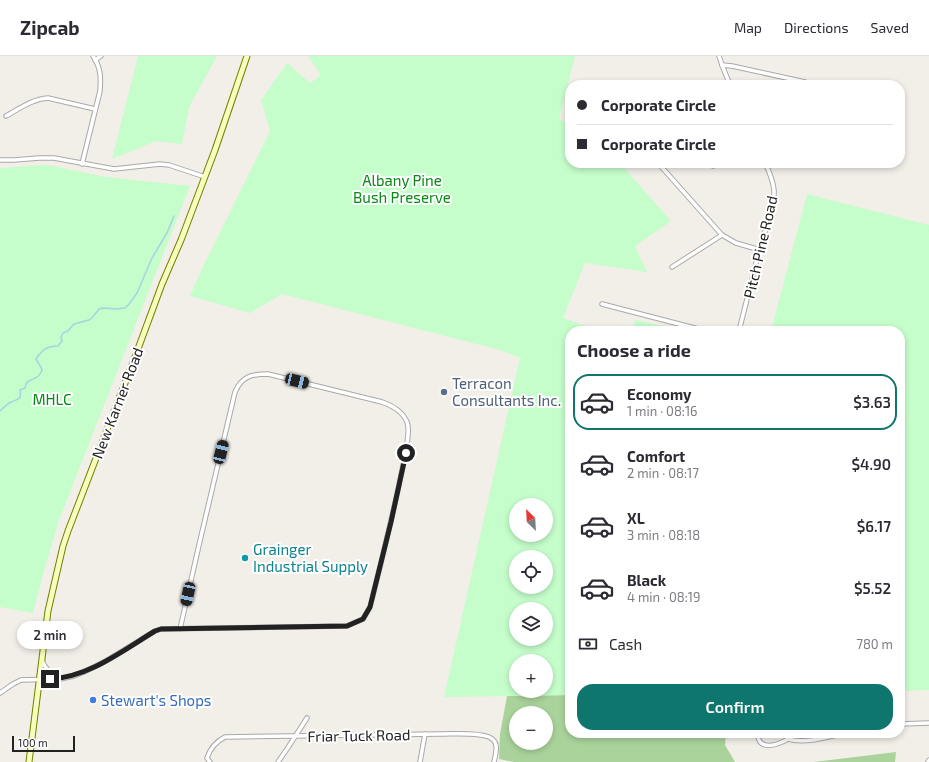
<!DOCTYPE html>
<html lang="en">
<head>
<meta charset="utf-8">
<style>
	:root { --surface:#fff; --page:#f2f2f3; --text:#2b2b33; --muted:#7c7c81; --line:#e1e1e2; --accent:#0f766e }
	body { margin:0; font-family:"Exo 2",sans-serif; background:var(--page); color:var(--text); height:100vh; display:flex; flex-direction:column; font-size:15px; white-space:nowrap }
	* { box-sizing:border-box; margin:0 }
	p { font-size:13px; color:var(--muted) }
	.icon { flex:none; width:22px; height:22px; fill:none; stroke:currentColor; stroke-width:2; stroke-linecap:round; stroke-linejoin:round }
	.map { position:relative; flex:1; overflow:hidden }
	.drawer { position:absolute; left:565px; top:270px; width:340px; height:412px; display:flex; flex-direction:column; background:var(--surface); border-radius:16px; box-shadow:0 2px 6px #0003 }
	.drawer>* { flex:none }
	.guide { position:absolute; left:565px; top:24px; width:340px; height:88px; border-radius:16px; box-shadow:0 2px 6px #0003; display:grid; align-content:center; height:88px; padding:0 12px; background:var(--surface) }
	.needle { width:26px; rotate:336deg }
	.controls { position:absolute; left:509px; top:442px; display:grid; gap:8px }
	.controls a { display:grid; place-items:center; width:44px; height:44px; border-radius:50%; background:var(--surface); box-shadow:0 2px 6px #0003; font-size:20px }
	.scale { position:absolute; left:12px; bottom:10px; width:63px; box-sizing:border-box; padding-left:4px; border:2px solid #222; border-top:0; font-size:11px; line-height:14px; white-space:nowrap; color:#222; -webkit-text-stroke:3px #fff; paint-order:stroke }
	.end { position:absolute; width:18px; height:18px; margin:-9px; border:5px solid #222; background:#fff; box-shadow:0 0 0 2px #fff }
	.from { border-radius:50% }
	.bubble { position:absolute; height:28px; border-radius:14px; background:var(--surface); box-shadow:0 2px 6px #0003; font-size:13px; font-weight:600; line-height:28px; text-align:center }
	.car { position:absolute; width:12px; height:24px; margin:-12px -6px; border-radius:5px; box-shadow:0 0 3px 1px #0007; background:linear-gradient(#222 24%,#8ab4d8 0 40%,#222 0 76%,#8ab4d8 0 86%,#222 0) }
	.guide b { display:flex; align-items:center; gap:14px; height:38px; font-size:15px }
	.guide b+b { border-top:1px solid var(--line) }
	.guide i { width:10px; height:10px; background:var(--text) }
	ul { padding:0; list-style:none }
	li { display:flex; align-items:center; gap:12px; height:56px; margin:0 8px 6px; padding:0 4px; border:2px solid transparent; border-radius:16px }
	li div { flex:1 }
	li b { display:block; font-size:15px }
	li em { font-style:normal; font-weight:600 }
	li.active { border-color:var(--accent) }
	li>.icon { width:36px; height:36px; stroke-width:1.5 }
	h2 { padding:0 12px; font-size:18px; line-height:48px }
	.pay { display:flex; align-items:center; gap:10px; height:44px; padding:0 12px; font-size:15px }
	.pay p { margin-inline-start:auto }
	.button { display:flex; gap:8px; margin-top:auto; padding:8px 12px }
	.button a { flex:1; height:46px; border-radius:16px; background:var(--accent); color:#fff; font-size:16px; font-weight:600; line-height:46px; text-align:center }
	header { display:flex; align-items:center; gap:24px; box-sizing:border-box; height:56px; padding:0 20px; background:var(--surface); border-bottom:1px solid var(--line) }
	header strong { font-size:19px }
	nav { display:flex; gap:22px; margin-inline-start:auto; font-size:14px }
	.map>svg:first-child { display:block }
</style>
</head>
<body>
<header>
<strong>Zipcab</strong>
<nav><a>Map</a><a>Directions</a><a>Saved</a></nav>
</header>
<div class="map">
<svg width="929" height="706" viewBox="0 0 929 706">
	<rect width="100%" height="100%" fill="#f2efe8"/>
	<!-- forest -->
	<g fill="#aad39b" fill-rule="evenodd">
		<path d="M570 639V677H726L725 689 735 706H514L499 703 500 678 507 640ZM516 657H546V687H516Z"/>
		<polygon points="896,696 895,706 814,706"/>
	</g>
	<!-- park -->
	<g fill="#c5fdcb" fill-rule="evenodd">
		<polygon points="138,0 217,0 189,51 182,88 156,85 112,103"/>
		<path d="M308 0H575L559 63 570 69V107H620L671 165 635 190 647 216 585 207 563 262 600 275H570V639L444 641 520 302 500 294 282 238 250 257 190 240 200 217 270 75 261 44 287 7 310 27 321 19ZM516 449H546V479H516ZM516 501H546V531H516ZM516 553H546V583H516ZM516 605H546V635H516Z"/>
		<polygon points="44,109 53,110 106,121 190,130 59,464 45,511 33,557 0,551 0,112"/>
		<polygon points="807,138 929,169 929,634 900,635 900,275 771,275"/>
		<polygon points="636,264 671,272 671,275 631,275"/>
	</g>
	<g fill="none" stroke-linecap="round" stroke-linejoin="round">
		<!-- stream -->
		<path stroke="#a7d2e2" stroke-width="1.5" d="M0 355C3 352 7 348 11 346 18 343 22 344 20 334L25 332C27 323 29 326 35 322 38 321 41 317 42 314 41 310 38 307 36 303 42 294 47 290 58 290L62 285 61 281 63 277 68 275 74 268 89 264 92 262 99 253 104 252 116 253 125 252 130 247 137 237 152 202 167 177 174 160"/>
		<defs>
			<g id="street">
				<polyline points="719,0 722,9 730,29"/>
				<polyline points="95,4 101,0"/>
				<polyline points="722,9 732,10 805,26"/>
				<path d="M6 60C19 53 32 43 48 42L95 53"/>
				<polyline points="0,104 14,104 39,102 54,102 114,113 160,108 169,109 205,121"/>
				<polyline points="658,107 722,179 736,187 760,194"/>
				<path d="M82 108 100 35C101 21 101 12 93 0"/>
				<polyline points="713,110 719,107"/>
				<polyline points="672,211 722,179"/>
				<polyline points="602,248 706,275"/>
				<path d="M739 275C746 247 753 219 760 191 765 175 775 149 774 134 773 125 769 115 765 107"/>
				<path d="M42 604C45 613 51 618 59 622"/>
				<path d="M0 637 13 628 21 624 60 623 74 620 84 616 104 606 155 575 161 573 347 570 363 563 370 551C380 511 390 470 399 429 401 416 412 377 407 366 402 355 393 350 382 346L268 318C252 318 242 320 235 336L199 489 180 573"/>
				<polyline points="900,668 929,667"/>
				<path d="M758 677C757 696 778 689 788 683L784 677"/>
				<path d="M788 683C804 688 829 681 845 677"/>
				<path d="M210 706 207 702C210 693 217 685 225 681L441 678C454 678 477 676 489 681 493 683 496 686 496 690 497 695 495 701 494 706"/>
				<polyline points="278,706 289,690 307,662"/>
				<polyline points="420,706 425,678"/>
				<polyline points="928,706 929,704"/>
			</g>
			<polyline id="secondary" points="29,706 48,555 63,490 68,475 135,301 162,228 181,184 215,94 247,0"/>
		</defs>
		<!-- street casing -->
		<use href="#street" stroke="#a9a9a9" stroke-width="5.5"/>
		<!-- secondary casing -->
		<use href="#secondary" stroke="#6f8100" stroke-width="7"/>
		<!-- street -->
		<use href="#street" stroke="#fff" stroke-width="3.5"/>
		<!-- secondary -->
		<use href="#secondary" stroke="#f8fdbb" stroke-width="5"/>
	</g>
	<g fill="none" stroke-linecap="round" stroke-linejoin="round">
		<!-- route -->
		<path stroke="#222" stroke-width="5" d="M50 623C89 621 122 595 155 575L161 573 347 570 363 563 370 551 391 466 406 397"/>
	</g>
	<!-- markers -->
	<circle fill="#5c6f8a" stroke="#fff" stroke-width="1.5" cx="444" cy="336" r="4"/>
	<circle fill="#0f9aa8" stroke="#fff" stroke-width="1.5" cx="245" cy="502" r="4"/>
	<circle fill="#3f7fe0" stroke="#fff" stroke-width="1.5" cx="93" cy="644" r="4"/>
	<g text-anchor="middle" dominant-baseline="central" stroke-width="4" stroke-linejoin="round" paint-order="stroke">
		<!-- park labels -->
		<g font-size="15" fill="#068a15" stroke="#fff">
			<text x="402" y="124">Albany Pine<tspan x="402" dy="17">Bush Preserve</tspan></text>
			<text x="52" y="343">MHLC</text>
		</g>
		<!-- street labels -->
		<g font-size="15" fill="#222" stroke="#fff">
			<text transform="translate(760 191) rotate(-77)">Pitch Pine Road</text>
			<text transform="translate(117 347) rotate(-69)">New Karner Road</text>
			<text transform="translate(359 679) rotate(-1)">Friar Tuck Road</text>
		</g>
		<!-- service labels -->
		<g font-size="15" fill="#4e5e75" stroke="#fff" text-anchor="start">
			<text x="452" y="327">Terracon<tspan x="452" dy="17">Consultants Inc.</tspan></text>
		</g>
		<!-- culture labels -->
		<g font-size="15" fill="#0d838f" stroke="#fff" text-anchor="start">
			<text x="253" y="493">Grainger<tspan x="253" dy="17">Industrial Supply</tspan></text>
		</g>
		<!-- shop labels -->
		<g font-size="15" fill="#366cbe" stroke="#fff" text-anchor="start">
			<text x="101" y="644">Stewart's Shops</text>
		</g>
	</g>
</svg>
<div class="controls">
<a><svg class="needle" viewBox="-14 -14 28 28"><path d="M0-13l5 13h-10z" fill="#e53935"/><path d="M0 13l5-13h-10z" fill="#7c7c81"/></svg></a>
<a><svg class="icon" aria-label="locate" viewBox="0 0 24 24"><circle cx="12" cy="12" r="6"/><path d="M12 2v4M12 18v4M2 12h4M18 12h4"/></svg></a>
<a><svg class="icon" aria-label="layers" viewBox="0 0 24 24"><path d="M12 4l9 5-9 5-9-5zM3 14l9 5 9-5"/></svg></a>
<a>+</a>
<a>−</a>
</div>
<div class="scale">100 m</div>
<i class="end from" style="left:406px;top:397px"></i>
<i class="end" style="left:50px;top:623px"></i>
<div class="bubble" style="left:17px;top:565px;width:66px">2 min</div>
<i class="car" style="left:297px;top:325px;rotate:104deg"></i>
<i class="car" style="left:221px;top:396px;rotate:14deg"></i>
<i class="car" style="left:188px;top:538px;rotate:192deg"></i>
<div class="guide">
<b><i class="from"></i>Corporate Circle</b>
<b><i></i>Corporate Circle</b>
</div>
<section class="drawer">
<h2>Choose a ride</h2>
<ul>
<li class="active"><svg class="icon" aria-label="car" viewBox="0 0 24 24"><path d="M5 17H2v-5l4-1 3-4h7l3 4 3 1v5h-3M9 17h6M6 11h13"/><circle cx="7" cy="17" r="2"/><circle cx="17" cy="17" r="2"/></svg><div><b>Economy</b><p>1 min · 08:16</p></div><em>$3.63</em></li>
<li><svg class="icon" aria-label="car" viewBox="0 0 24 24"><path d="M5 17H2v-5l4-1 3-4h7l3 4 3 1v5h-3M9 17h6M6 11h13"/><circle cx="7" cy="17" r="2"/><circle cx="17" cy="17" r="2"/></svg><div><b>Comfort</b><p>2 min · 08:17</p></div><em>$4.90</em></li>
<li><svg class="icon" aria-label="car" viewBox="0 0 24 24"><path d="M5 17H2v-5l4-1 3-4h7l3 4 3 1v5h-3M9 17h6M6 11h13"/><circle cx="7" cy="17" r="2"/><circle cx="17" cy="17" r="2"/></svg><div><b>XL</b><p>3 min · 08:18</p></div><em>$6.17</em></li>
<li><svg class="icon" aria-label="car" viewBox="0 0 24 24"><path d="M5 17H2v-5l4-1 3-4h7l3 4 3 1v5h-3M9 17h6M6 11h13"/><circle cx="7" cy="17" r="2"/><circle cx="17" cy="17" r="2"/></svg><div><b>Black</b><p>4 min · 08:19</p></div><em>$5.52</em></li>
</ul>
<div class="pay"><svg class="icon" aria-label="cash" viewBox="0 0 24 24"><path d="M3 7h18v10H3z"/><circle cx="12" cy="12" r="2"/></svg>Cash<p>780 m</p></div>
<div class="button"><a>Confirm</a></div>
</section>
</div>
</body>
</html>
